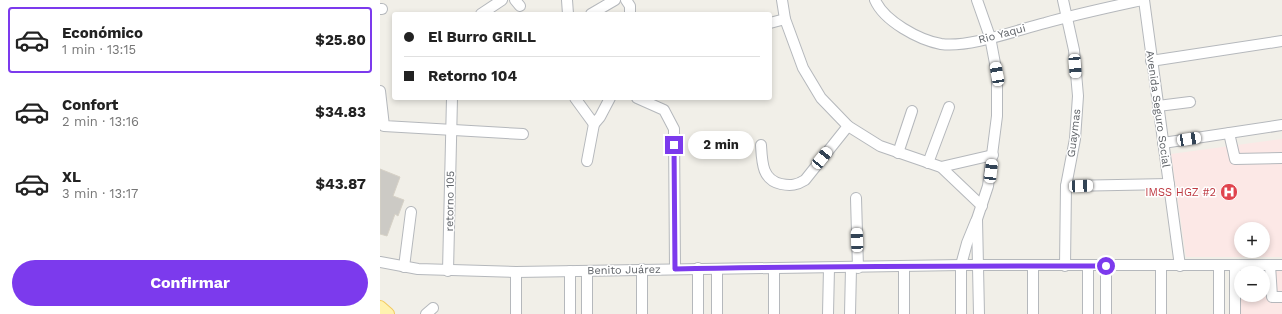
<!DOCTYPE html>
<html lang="es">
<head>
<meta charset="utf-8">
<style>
	:root { --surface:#fff; --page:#f2f2f2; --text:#222; --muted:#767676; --line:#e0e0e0; --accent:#7c3aed }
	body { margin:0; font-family:"Work Sans",sans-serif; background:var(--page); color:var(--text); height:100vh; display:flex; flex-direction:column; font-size:15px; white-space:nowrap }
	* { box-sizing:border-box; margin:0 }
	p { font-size:13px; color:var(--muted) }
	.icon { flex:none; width:22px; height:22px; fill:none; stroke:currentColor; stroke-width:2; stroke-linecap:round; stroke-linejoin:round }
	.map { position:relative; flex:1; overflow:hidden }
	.side { display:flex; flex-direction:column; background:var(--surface); width:380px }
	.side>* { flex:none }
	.banner { position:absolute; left:12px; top:12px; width:380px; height:88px; border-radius:4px; box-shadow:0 2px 6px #0003; display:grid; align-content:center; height:88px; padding:0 12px; background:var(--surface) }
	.tools { position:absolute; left:854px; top:222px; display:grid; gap:8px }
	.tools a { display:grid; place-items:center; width:36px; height:36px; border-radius:50%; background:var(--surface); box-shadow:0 2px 6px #0003; font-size:20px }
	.end { position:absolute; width:18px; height:18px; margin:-9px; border:5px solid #7c3aed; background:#fff; box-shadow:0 0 0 2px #fff }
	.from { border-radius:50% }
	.bubble { position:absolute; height:28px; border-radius:14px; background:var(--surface); box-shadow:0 2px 6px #0003; font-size:13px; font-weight:700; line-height:28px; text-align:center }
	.car { position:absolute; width:12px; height:24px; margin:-12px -6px; border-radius:5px; box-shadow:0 0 3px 1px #0007; background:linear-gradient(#fff 24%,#345 0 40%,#fff 0 76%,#345 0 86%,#fff 0) }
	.banner b { display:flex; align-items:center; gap:14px; height:38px; font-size:15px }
	.banner b+b { border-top:1px solid var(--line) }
	.banner i { width:10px; height:10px; background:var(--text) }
	ul { padding:7px 0 0; list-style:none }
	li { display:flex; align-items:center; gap:12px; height:66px; margin:0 8px 6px; padding:0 4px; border:2px solid transparent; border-radius:4px }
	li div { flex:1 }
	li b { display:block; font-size:15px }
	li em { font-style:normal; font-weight:700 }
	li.selected { border-color:var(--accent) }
	li>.icon { width:36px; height:36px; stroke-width:1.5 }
	.cta { display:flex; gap:8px; margin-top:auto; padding:8px 12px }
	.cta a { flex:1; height:46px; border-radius:24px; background:var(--accent); color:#fff; font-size:16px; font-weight:700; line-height:46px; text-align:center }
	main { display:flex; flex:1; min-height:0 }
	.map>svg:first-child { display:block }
</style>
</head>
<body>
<main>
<section class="side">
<ul>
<li class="selected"><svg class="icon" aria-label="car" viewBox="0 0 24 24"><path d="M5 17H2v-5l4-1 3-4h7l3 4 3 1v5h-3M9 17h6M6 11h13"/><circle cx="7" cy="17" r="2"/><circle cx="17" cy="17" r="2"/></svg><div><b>Económico</b><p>1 min · 13:15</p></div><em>$25.80</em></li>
<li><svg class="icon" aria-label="car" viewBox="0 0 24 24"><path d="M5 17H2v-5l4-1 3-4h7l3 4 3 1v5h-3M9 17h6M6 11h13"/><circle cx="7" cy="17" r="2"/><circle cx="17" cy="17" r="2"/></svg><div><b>Confort</b><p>2 min · 13:16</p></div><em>$34.83</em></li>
<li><svg class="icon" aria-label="car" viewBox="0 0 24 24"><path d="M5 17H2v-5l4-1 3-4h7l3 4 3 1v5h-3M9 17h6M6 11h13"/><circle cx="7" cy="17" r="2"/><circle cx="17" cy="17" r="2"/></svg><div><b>XL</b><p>3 min · 13:17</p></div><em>$43.87</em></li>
</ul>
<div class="cta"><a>Confirmar</a></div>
</section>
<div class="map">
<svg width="902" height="314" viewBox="0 0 902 314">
	<rect width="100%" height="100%" fill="#f1efe8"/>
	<!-- medical -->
	<g fill="#fce8e6" fill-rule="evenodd">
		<path d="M902 139V257H806L791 154ZM861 229H883V251H861Z"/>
		<path d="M860 271H902V314H860ZM861 273H883V295H861Z"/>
	</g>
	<!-- building -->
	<polygon fill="#cccac5" stroke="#d6d1c6" points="0,169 20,177 13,196 24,200 18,216 15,214 7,236 0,234"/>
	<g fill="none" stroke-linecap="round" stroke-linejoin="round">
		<defs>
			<g id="minor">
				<polyline points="135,0 140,6"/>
				<polyline points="187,0 188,14"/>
				<polyline points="246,0 250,6 250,14"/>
				<polyline points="402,0 405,19 423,68 441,98 468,126 500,146 561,167 602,206"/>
				<path d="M495 0C504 21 539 40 561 44 589 48 637 30 665 23 697 14 730 7 762 0"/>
				<polyline points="597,0 610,37 617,74 617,116 608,186 597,219 599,314"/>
				<polyline points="683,0 694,50 698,96 695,139 686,186 685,266"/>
				<polyline points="764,0 800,266"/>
				<polyline points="0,9 2,9"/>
				<polyline points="101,14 122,0"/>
				<polyline points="211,14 235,0"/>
				<polyline points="390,23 405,19"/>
				<polyline points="771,61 902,41"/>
				<polyline points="0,91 4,126 143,134"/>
				<polyline points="195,98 214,124 220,117 230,98"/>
				<polyline points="257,98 284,110 294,129 295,269"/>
				<polyline points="778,106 810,102"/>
				<polyline points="849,133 855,159 902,158"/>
				<polyline points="783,143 902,125"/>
				<path d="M381 145C382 162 382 180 401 184 411 186 417 185 425 180L468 126"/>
				<polyline points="518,153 532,111"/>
				<polyline points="207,161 214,124"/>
				<polyline points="548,163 569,107"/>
				<polyline points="561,167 613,155"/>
				<polyline points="686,186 789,184"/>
				<polyline points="476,198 478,268"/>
				<polyline points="0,262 38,269 136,272 581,265 902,265"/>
				<polyline points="855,265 855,314"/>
				<polyline points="890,265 892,297 902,297"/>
				<polyline points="708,266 708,314"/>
				<polyline points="726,266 726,314"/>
				<polyline points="24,267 31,212"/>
				<polyline points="653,267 653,314"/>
				<polyline points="318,268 318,314"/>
				<polyline points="524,268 524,314"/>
				<polyline points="262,269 262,314"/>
				<polyline points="337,269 337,314"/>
				<polyline points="68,271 72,98"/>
				<polyline points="190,271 190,314"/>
				<polyline points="207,271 207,314"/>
				<polyline points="136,272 136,314"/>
				<polyline points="46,314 53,308"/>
				<polyline points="394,314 394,268"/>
				<polyline points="448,314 449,268"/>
				<polyline points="470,314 471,268"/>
				<polyline points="581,314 581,265 587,243 596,221"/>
				<polyline points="781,314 781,266"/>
				<polyline points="839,314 839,265"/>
			</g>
			<polyline id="major" points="0,307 8,314"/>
		</defs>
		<!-- minor casing -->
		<use href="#minor" stroke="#b5b8bc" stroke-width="12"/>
		<!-- major casing -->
		<use href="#major" stroke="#f2c960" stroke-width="14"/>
		<!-- minor -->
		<use href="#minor" stroke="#fff" stroke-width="10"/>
		<!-- major -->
		<use href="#major" stroke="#fff2af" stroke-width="12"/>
	</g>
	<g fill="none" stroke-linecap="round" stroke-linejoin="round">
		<!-- route -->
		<path stroke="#7c3aed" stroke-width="5" d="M294 145 295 269C439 266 582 266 726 266"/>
	</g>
	<!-- icons -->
	<defs>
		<symbol id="hospital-disc" viewBox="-11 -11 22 22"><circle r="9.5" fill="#e0444e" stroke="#fff"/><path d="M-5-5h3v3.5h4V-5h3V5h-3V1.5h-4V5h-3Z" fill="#fff"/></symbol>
	</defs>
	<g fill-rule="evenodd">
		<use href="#hospital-disc" x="839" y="182" width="20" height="20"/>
	</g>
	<g text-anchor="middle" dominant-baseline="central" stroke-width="3" stroke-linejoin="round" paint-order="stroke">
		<!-- street labels -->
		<g font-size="11" fill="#5f6368" stroke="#fff">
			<text transform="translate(622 34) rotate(-15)">Rio Yaqui</text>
			<text transform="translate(778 109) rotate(82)">Avenida Seguro Social</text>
			<text transform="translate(694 133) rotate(-83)">Guaymas</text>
			<text transform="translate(70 201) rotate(-89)">retorno 105</text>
			<text transform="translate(244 270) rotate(-1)">Benito Juárez</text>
		</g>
		<!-- health labels -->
		<g font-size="11" fill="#be3a42" stroke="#fff" text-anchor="end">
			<text x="836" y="192">IMSS HGZ #2</text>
		</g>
	</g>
</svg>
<div class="tools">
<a>+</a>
<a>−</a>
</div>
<i class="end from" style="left:726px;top:266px"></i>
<i class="end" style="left:294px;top:145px"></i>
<div class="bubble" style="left:308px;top:131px;width:66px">2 min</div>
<i class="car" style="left:695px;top:66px;rotate:176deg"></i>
<i class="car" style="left:617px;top:74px;rotate:350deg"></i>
<i class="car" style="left:809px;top:139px;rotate:81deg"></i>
<i class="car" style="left:442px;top:158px;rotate:39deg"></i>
<i class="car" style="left:611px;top:171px;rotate:7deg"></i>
<i class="car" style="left:701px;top:186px;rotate:88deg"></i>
<i class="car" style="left:477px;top:240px;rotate:358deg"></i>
<div class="banner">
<b><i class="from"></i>El Burro GRILL</b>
<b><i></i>Retorno 104</b>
</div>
</div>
</main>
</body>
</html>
